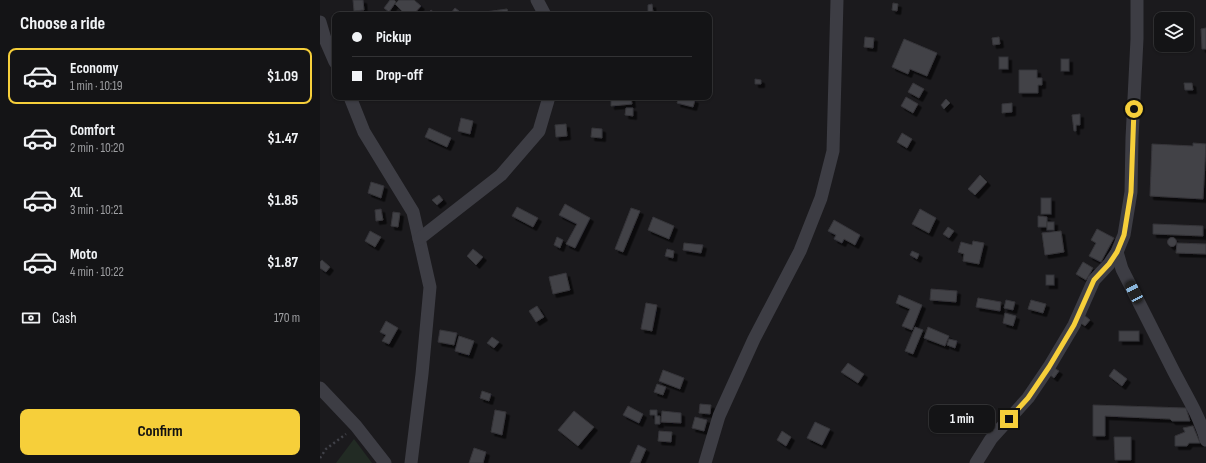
<!DOCTYPE html>
<html lang="en">
<head>
<meta charset="utf-8">
<style>
	:root { --surface:#141416; --page:#212123; --text:#f1f3f6; --muted:#9d9ea1; --line:#333335; --accent:#f6cf3a }
	body { margin:0; font-family:"Sofia Sans Condensed",sans-serif; background:var(--page); color:var(--text); height:100vh; display:flex; flex-direction:column; font-size:15px; white-space:nowrap }
	* { box-sizing:border-box; margin:0 }
	p { font-size:13px; color:var(--muted) }
	.icon { flex:none; width:22px; height:22px; fill:none; stroke:currentColor; stroke-width:2; stroke-linecap:round; stroke-linejoin:round }
	.map { position:relative; flex:1; overflow:hidden }
	.details { display:flex; flex-direction:column; background:var(--surface); width:320px }
	.details>* { flex:none }
	.top-card { position:absolute; left:12px; top:12px; width:380px; height:88px; border-radius:8px; box-shadow:0 1px 3px #0004,0 0 0 1px var(--line); display:grid; align-content:center; height:88px; padding:0 20px; background:var(--surface) }
	.tools { position:absolute; left:834px; top:12px; display:grid; gap:8px }
	.tools a { display:grid; place-items:center; width:40px; height:40px; border-radius:8px; background:var(--surface); box-shadow:0 1px 3px #0004,0 0 0 1px var(--line); font-size:20px }
	.end { position:absolute; width:18px; height:18px; margin:-9px; border:5px solid #f6cf3a; background:#111; box-shadow:0 0 0 2px #111 }
	.from { border-radius:50% }
	.bubble { position:absolute; height:28px; border-radius:8px; background:var(--surface); box-shadow:0 1px 3px #0004,0 0 0 1px var(--line); font-size:13px; font-weight:700; line-height:28px; text-align:center }
	.car { position:absolute; width:12px; height:24px; margin:-12px -6px; border-radius:5px; box-shadow:0 0 3px 1px #0007; background:linear-gradient(#222 24%,#8ab4d8 0 40%,#222 0 76%,#8ab4d8 0 86%,#222 0) }
	.top-card b { display:flex; align-items:center; gap:14px; height:38px; font-size:15px }
	.top-card b+b { border-top:1px solid var(--line) }
	.top-card i { width:10px; height:10px; background:var(--text) }
	ul { padding:0; list-style:none }
	li { display:flex; align-items:center; gap:12px; height:56px; margin:0 8px 6px; padding:0 12px; border:2px solid transparent; border-radius:8px }
	li div { flex:1 }
	li b { display:block; font-size:15px }
	li em { font-style:normal; font-weight:700 }
	li.selected { border-color:var(--accent) }
	li>.icon { width:36px; height:36px; stroke-width:1.5 }
	h2 { padding:0 20px; font-size:18px; line-height:48px }
	.pay { display:flex; align-items:center; gap:10px; height:44px; padding:0 20px; font-size:15px }
	.pay p { margin-inline-start:auto }
	.cta { display:flex; gap:8px; margin-top:auto; padding:8px 20px }
	.cta a { flex:1; height:46px; border-radius:8px; background:var(--accent); color:#111; font-size:16px; font-weight:700; line-height:46px; text-align:center }
	main { display:flex; flex:1; min-height:0 }
	.map>svg:first-child { display:block }
</style>
</head>
<body>
<main>
<section class="details">
<h2>Choose a ride</h2>
<ul>
<li class="selected"><svg class="icon" aria-label="car" viewBox="0 0 24 24"><path d="M5 17H2v-5l4-1 3-4h7l3 4 3 1v5h-3M9 17h6M6 11h13"/><circle cx="7" cy="17" r="2"/><circle cx="17" cy="17" r="2"/></svg><div><b>Economy</b><p>1 min · 10:19</p></div><em>$1.09</em></li>
<li><svg class="icon" aria-label="car" viewBox="0 0 24 24"><path d="M5 17H2v-5l4-1 3-4h7l3 4 3 1v5h-3M9 17h6M6 11h13"/><circle cx="7" cy="17" r="2"/><circle cx="17" cy="17" r="2"/></svg><div><b>Comfort</b><p>2 min · 10:20</p></div><em>$1.47</em></li>
<li><svg class="icon" aria-label="car" viewBox="0 0 24 24"><path d="M5 17H2v-5l4-1 3-4h7l3 4 3 1v5h-3M9 17h6M6 11h13"/><circle cx="7" cy="17" r="2"/><circle cx="17" cy="17" r="2"/></svg><div><b>XL</b><p>3 min · 10:21</p></div><em>$1.85</em></li>
<li><svg class="icon" aria-label="car" viewBox="0 0 24 24"><path d="M5 17H2v-5l4-1 3-4h7l3 4 3 1v5h-3M9 17h6M6 11h13"/><circle cx="7" cy="17" r="2"/><circle cx="17" cy="17" r="2"/></svg><div><b>Moto</b><p>4 min · 10:22</p></div><em>$1.87</em></li>
</ul>
<div class="pay"><svg class="icon" aria-label="cash" viewBox="0 0 24 24"><path d="M3 7h18v10H3z"/><circle cx="12" cy="12" r="2"/></svg>Cash<p>170 m</p></div>
<div class="cta"><a>Confirm</a></div>
</section>
<div class="map">
<svg width="886" height="463" viewBox="0 0 886 463">
	<defs>
		<filter id="shadow"><feDropShadow dx="3.5" dy="3.5" stdDeviation="0" flood-color="#0009"/></filter>
	</defs>
	<rect width="100%" height="100%" fill="#1b1a1d"/>
	<!-- green -->
	<polygon fill="#222b24" points="34,439 52,463 16,463"/>
	<!-- building -->
	<g fill="#424247" stroke="#353439" filter="url(#shadow)">
		<polygon points="33,0 43,0 44,10 34,11"/>
		<polygon points="70,0 74,0 76,2 69,12 64,8"/>
		<polygon points="79,0 94,0 101,6 93,15 86,15 75,4"/>
		<polygon points="573,3 578,4 577,11 572,10"/>
		<polygon points="332,4 333,12 328,13 328,5"/>
		<polygon points="135,8 139,11 136,15 131,13"/>
		<polygon points="187,9 189,15 166,15 165,12"/>
		<polygon points="111,10 117,15 107,15"/>
		<polygon points="317,13 317,15 296,15 296,14"/>
		<polygon points="886,28 886,49 882,49 881,29"/>
		<polygon points="545,37 554,38 553,48 544,47"/>
		<polygon points="679,37 680,44 673,45 672,38"/>
		<polygon points="584,39 617,53 607,76 590,69 588,74 572,67"/>
		<rect x="679" y="57" width="9" height="12"/>
		<rect x="741" y="59" width="8" height="12"/>
		<polygon points="699,70 717,70 717,78 722,78 722,85 718,85 718,93 699,93"/>
		<polygon points="435,79 441,80 441,84 435,84"/>
		<polygon points="593,83 604,89 599,98 588,92"/>
		<polygon points="864,83 872,83 873,90 865,90"/>
		<polygon points="291,97 311,97 312,104 291,106"/>
		<polygon points="359,97 365,97 375,100 373,107 357,103"/>
		<polygon points="586,97 598,104 593,113 581,106"/>
		<polygon points="626,99 630,103 624,109 621,105"/>
		<polygon points="692,103 692,112 682,113 682,104"/>
		<polygon points="306,108 313,108 313,116 305,115"/>
		<polygon points="760,114 760,125 756,125 756,131 754,131 752,115"/>
		<polygon points="141,118 153,121 150,134 138,131"/>
		<polygon points="246,124 247,136 236,137 235,125"/>
		<polygon points="109,128 131,138 127,147 105,137"/>
		<polygon points="272,128 282,129 282,138 271,137"/>
		<polygon points="582,133 592,139 587,148 577,142"/>
		<polygon points="873,143 886,144 883,199 830,196 832,144 873,146"/>
		<polygon points="660,175 667,182 655,195 648,189"/>
		<polygon points="51,182 64,186 61,198 48,193"/>
		<polygon points="119,195 123,200 117,205 112,200"/>
		<rect x="721" y="198" width="10" height="16"/>
		<polygon points="245,204 270,218 255,248 246,244 257,224 239,215"/>
		<polygon points="197,207 218,218 213,227 192,216"/>
		<polygon points="311,208 320,211 303,252 295,249"/>
		<polygon points="61,209 63,220 56,221 55,210"/>
		<polygon points="600,209 616,218 609,233 592,224"/>
		<polygon points="73,212 80,213 78,227 71,226"/>
		<polygon points="718,216 727,217 727,227 718,227"/>
		<polygon points="333,217 354,226 349,239 328,230"/>
		<polygon points="514,220 540,235 535,245 524,239 522,243 514,239 516,235 508,231"/>
		<rect x="727" y="222" width="7" height="8"/>
		<polygon points="833,224 883,226 883,236 833,234"/>
		<polygon points="628,227 634,231 629,238 623,234"/>
		<polygon points="777,229 794,238 781,262 769,256 776,243 771,240"/>
		<polygon points="50,231 61,237 55,247 45,241"/>
		<polygon points="741,231 744,252 725,255 722,233"/>
		<polygon points="237,237 243,240 240,248 234,245"/>
		<circle cx="852" cy="242" r="4.5"/>
		<polygon points="653,241 664,243 659,264 643,261 644,254 638,252 641,242 652,245"/>
		<polygon points="364,243 383,245 381,253 363,250"/>
		<polygon points="857,243 886,244 886,254 856,253"/>
		<polygon points="153,249 163,257 156,265 147,256"/>
		<polygon points="347,249 354,251 353,258 345,256"/>
		<polygon points="592,251 599,254 597,259 590,255"/>
		<polygon points="2,260 10,267 6,272 0,268 0,262"/>
		<polygon points="763,262 773,268 766,280 756,274"/>
		<polygon points="246,273 250,290 233,294 229,277"/>
		<rect x="726" y="275" width="8" height="10"/>
		<polygon points="611,289 637,291 636,302 610,300"/>
		<polygon points="579,295 602,305 592,330 582,326 590,309 576,303"/>
		<polygon points="658,298 681,302 680,311 656,307"/>
		<polygon points="686,300 695,302 693,310 684,308"/>
		<polygon points="711,300 726,304 723,313 708,309"/>
		<polygon points="326,303 337,305 332,331 321,329"/>
		<polygon points="217,306 224,317 216,322 209,311"/>
		<polygon points="685,313 696,316 693,326 683,323"/>
		<polygon points="764,315 770,320 765,326 758,321"/>
		<polygon points="66,321 78,328 69,344 62,341 66,335 60,332"/>
		<polygon points="595,327 603,330 593,354 585,351"/>
		<polygon points="608,327 629,336 625,346 604,338"/>
		<polygon points="120,330 137,333 134,345 118,342"/>
		<rect x="799" y="331" width="20" height="10"/>
		<polygon points="139,336 154,341 149,355 135,351"/>
		<polygon points="172,337 179,342 174,348 167,343"/>
		<polygon points="629,339 637,341 635,348 627,345"/>
		<polygon points="528,363 544,374 538,383 521,372"/>
		<polygon points="734,368 739,371 734,378 729,374"/>
		<polygon points="794,369 807,379 802,386 789,376"/>
		<polygon points="343,370 364,378 360,389 339,381"/>
		<polygon points="337,384 346,387 343,395 334,392"/>
		<polygon points="162,391 171,394 169,401 160,398"/>
		<polygon points="380,404 391,405 390,414 379,413"/>
		<polygon points="773,405 866,408 870,421 852,421 850,419 785,416 785,436 773,436"/>
		<polygon points="308,406 323,414 319,423 303,415"/>
		<polygon points="175,410 186,412 182,435 171,432"/>
		<polygon points="330,410 337,410 337,416 340,416 340,424 335,424 335,415 330,415"/>
		<polygon points="254,411 274,427 258,446 238,430"/>
		<polygon points="342,411 361,413 361,423 341,422"/>
		<polygon points="375,417 387,420 384,431 372,428"/>
		<polygon points="495,422 510,429 502,445 487,438"/>
		<polygon points="873,426 880,443 869,443 867,446 855,446 855,436 865,432 863,428"/>
		<polygon points="339,431 352,432 351,442 338,441"/>
		<polygon points="462,431 471,437 466,446 457,440"/>
		<polygon points="794,437 811,437 811,460 795,460"/>
		<polygon points="318,445 326,449 320,463 310,463"/>
		<polygon points="154,448 166,452 163,463 149,463"/>
	</g>
	<g fill="none" stroke-linecap="round" stroke-linejoin="round">
		<!-- path -->
		<polyline stroke="#414249" stroke-width="2.5" stroke-dasharray="2 3" stroke-linecap="butt" points="0,458 6,449 26,434"/>
		<!-- street -->
		<g stroke="#3d3d44" stroke-width="13">
			<polyline points="217,0 225,15"/>
			<polyline points="0,22 5,39 15,62"/>
			<polyline points="30,97 44,132 93,212 110,287 102,374 91,463"/>
			<polyline points="99,239 181,175 219,131 229,97"/>
			<path d="M797 252 802 269C819 302 835 335 852 368 864 392 879 414 886 440"/>
			<polyline points="0,388 36,426 65,463"/>
			<polyline points="385,463 399,416 434,339 480,251 501,198 513,151 517,0"/>
			<polyline points="656,463 671,439 708,398 729,367 754,325 774,280 789,264 797,252 804,235 811,192 812,138 817,39 817,0"/>
		</g>
	</g>
	<g fill="none" stroke-linecap="round" stroke-linejoin="round">
		<!-- route -->
		<polyline stroke="#f6cf3a" stroke-width="5" points="689,419 708,398 729,367 754,325 774,280 789,264 797,252 804,235 811,192 814,109"/>
	</g>
</svg>
<div class="tools">
<a><svg class="icon" aria-label="layers" viewBox="0 0 24 24"><path d="M12 4l9 5-9 5-9-5zM3 14l9 5 9-5"/></svg></a>
</div>
<i class="end from" style="left:814px;top:109px"></i>
<i class="end" style="left:689px;top:419px"></i>
<div class="bubble" style="left:609px;top:405px;width:66px">1 min</div>
<i class="car" style="left:814px;top:292px;rotate:333deg"></i>
<div class="top-card">
<b><i class="from"></i>Pickup</b>
<b><i></i>Drop-off</b>
</div>
</div>
</main>
</body>
</html>
